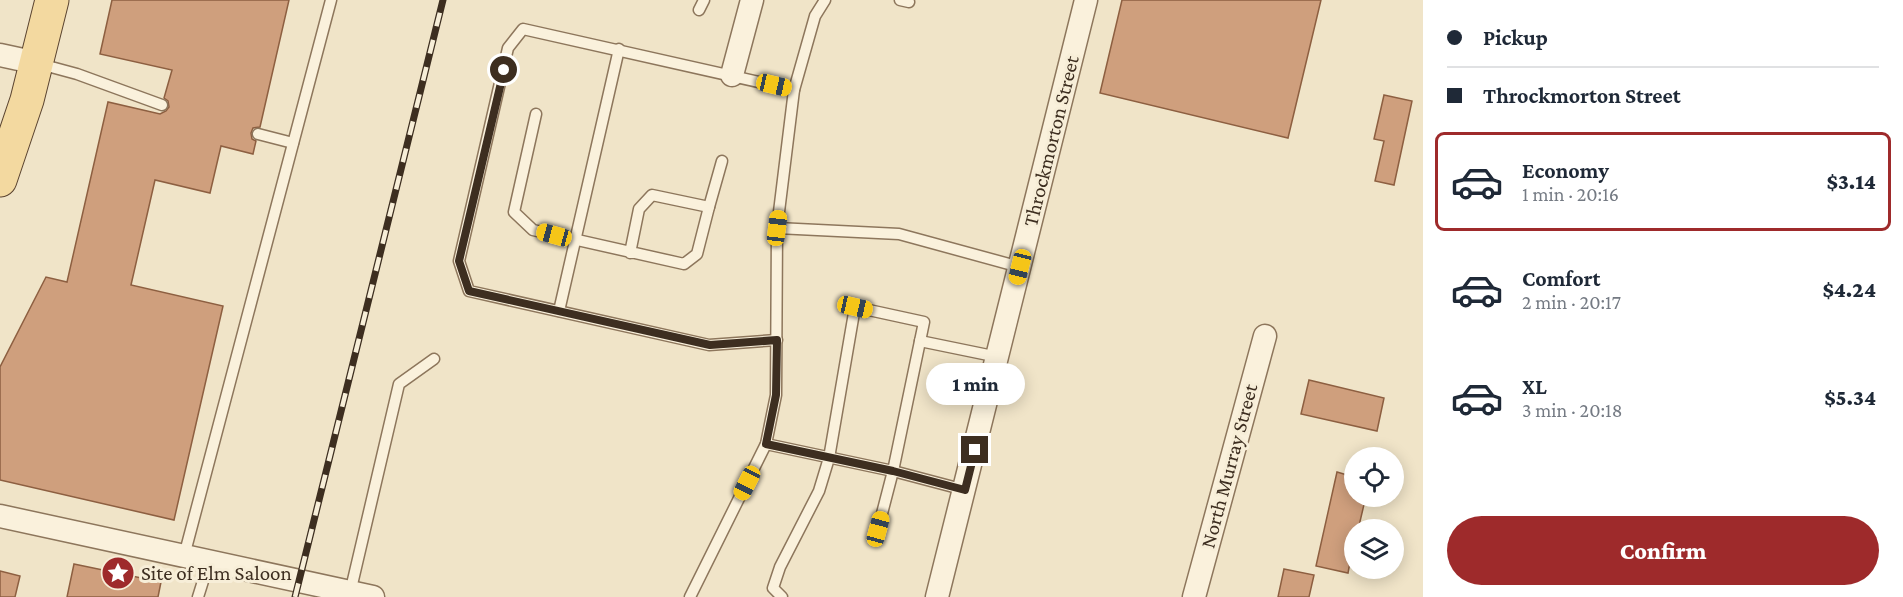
<!DOCTYPE html>
<html lang="en">
<head>
<meta charset="utf-8">
<style>
	:root { --surface:#fff; --page:#f6f6f7; --text:#1f2937; --muted:#747a83; --line:#e0e1e3; --accent:#9e2a2b }
	body { margin:0; font-family:"Crimson Pro",serif; background:var(--page); color:var(--text); height:100vh; display:flex; flex-direction:column; font-size:22px; white-space:nowrap }
	* { box-sizing:border-box; margin:0 }
	p { font-size:20px; color:var(--muted) }
	.icon { flex:none; width:33px; height:33px; fill:none; stroke:currentColor; stroke-width:2; stroke-linecap:round; stroke-linejoin:round }
	.map { position:relative; flex:1; overflow:hidden }
	.drawer { display:flex; flex-direction:column; background:var(--surface); width:480px }
	.drawer>* { flex:none }
	.top-card { display:grid; align-content:center; height:132px; padding:0 24px; background:var(--surface) }
	.fabs { position:absolute; left:1344px; top:447px; display:grid; gap:12px }
	.fabs a { display:grid; place-items:center; width:60px; height:60px; border-radius:50%; background:var(--surface); box-shadow:0 3px 15px #0003; font-size:30px }
	.end { position:absolute; width:27px; height:27px; margin:-14px; border:8px solid #3d2e20; background:#fff; box-shadow:0 0 0 3px #fff }
	.from { border-radius:50% }
	.bubble { position:absolute; height:42px; border-radius:21px; background:var(--surface); box-shadow:0 3px 15px #0003; font-size:20px; font-weight:800; line-height:42px; text-align:center }
	.car { position:absolute; width:18px; height:36px; margin:-18px -9px; border-radius:8px; box-shadow:0 0 4px 2px #0007; background:linear-gradient(#f5c518 24%,#345 0 40%,#f5c518 0 76%,#345 0 86%,#f5c518 0) }
	.top-card b { display:flex; align-items:center; gap:21px; height:57px; font-size:22px }
	.top-card b+b { border-top:2px solid var(--line) }
	.top-card i { width:15px; height:15px; background:var(--text) }
	ul { padding:0; list-style:none }
	li { display:flex; align-items:center; gap:18px; height:99px; margin:0 12px 9px; padding:0 12px; border:3px solid transparent; border-radius:9px }
	li div { flex:1 }
	li b { display:block; font-size:22px }
	li em { font-style:normal; font-weight:800 }
	li.selected { border-color:var(--accent) }
	li>.icon { width:54px; height:54px; stroke-width:1.5 }
	.cta { display:flex; gap:12px; margin-top:auto; padding:12px 24px }
	.cta a { flex:1; height:69px; border-radius:36px; background:var(--accent); color:#fff; font-size:24px; font-weight:800; line-height:69px; text-align:center }
	main { display:flex; flex:1; min-height:0 }
	.map>svg:first-child { display:block }
</style>
</head>
<body>
<main>
<div class="map">
<svg width="1423" height="597" viewBox="0 0 1423 597">
	<rect width="100%" height="100%" fill="#f0e4c8"/>
	<!-- building -->
	<g fill="#cf9f7d" stroke="#8d5f41" stroke-width="1.5">
		<polygon points="112,0 289,0 260,127 253,128 251,133 252,139 256,141 253,154 221,146 210,193 155,180 131,285 223,306 174,520 0,480 0,367 46,277 67,282 108,102 160,114 166,111 169,107 168,101 164,98 172,70 100,54"/>
		<polygon points="1122,0 1321,0 1288,138 1100,93"/>
		<polygon points="1384,95 1412,101 1394,185 1375,181 1384,141 1374,139"/>
		<polygon points="1309,380 1384,398 1377,431 1301,414"/>
		<polygon points="1337,472 1354,477 1354,496 1366,496 1358,530 1354,530 1354,541 1348,573 1316,566"/>
		<polygon points="74,564 161,582 158,597 67,597"/>
		<polygon points="1284,569 1314,575 1309,597 1278,597"/>
		<polygon points="0,571 20,576 15,597 0,597"/>
	</g>
	<g fill="none" stroke-linecap="round" stroke-linejoin="round">
		<defs>
			<g id="lane">
				<polyline points="900,0 909,2"/>
				<polyline points="699,10 704,0"/>
				<polyline points="40,64 77,74 162,105"/>
				<polyline points="536,114 514,212 533,230 684,264 697,254 709,207 652,195 639,209 630,253"/>
				<polyline points="258,134 293,143"/>
				<polyline points="709,207 722,161"/>
				<polyline points="777,228 899,234 1020,267"/>
				<polyline points="559,311 619,49"/>
				<polyline points="777,340 709,345 469,291 459,261 508,48 523,29 794,90"/>
				<polyline points="920,341 998,357"/>
				<polyline points="766,444 893,471 965,490"/>
				<polyline points="184,556 331,0"/>
				<polyline points="350,593 399,384 434,359"/>
				<polyline points="198,597 209,562"/>
				<polyline points="690,597 766,444 776,395 777,228 794,90 815,16 825,0"/>
				<polyline points="782,597 773,588 780,567 819,491 829,458 855,307 924,322 893,471 878,529"/>
			</g>
			<g id="street">
				<polyline points="0,55 37,63"/>
				<polyline points="732,75 752,0"/>
				<polyline points="0,516 373,597"/>
				<polyline points="937,597 1086,0"/>
				<polyline points="1194,597 1265,336"/>
			</g>
			<polyline id="primary" points="0,180 27,100 52,0"/>
		</defs>
		<!-- lane casing -->
		<use href="#lane" stroke="#8d765c" stroke-width="13"/>
		<!-- street casing -->
		<use href="#street" stroke="#8d765c" stroke-width="25"/>
		<!-- primary casing -->
		<use href="#primary" stroke="#5b4430" stroke-width="35"/>
		<!-- lane -->
		<use href="#lane" stroke="#faf1dc" stroke-width="10"/>
		<!-- street -->
		<use href="#street" stroke="#faf1dc" stroke-width="22"/>
		<!-- primary -->
		<use href="#primary" stroke="#f3d9a0" stroke-width="33"/>
		<defs>
			<polyline id="rail" points="295,597 443,0"/>
		</defs>
		<!-- rail casing -->
		<use href="#rail" stroke="#3d2e20" stroke-width="7"/>
		<!-- rail -->
		<use href="#rail" stroke="#f7eed8" stroke-width="4.5" stroke-dasharray="14" stroke-linecap="butt"/>
	</g>
	<g fill="none" stroke-linecap="round" stroke-linejoin="round">
		<!-- route -->
		<polyline stroke="#3d2e20" stroke-width="8" points="504,70 459,261 469,291 710,345 777,340 776,395 766,444 893,471 965,490 975,450"/>
	</g>
	<!-- icons -->
	<defs>
		<symbol id="sight-disc" viewBox="-11 -11 22 22"><circle r="9.5" fill="#9e2a2b" stroke="#f7eed8"/><path d="M0-6L1.8-2.2L6-1.7L2.9 1.2L3.7 5.4L0 3.3L-3.7 5.4L-2.9 1.2L-6-1.7L-1.8-2.2Z" fill="#fff"/></symbol>
	</defs>
	<g fill-rule="evenodd">
		<use href="#sight-disc" x="99" y="554" width="38" height="38"/>
	</g>
	<g text-anchor="middle" dominant-baseline="central" stroke-width="6" stroke-linejoin="round" paint-order="stroke">
		<!-- street labels -->
		<g font-size="21" fill="#3d2e20" stroke="#f7eed8">
			<text transform="translate(1051 141) rotate(-76)">Throckmorton Street</text>
			<text transform="translate(1229 466) rotate(-75)">North Murray Street</text>
		</g>
		<!-- poi labels -->
		<g font-size="21" fill="#3d2e20" stroke="#f7eed8" text-anchor="start">
			<text x="141" y="573">Site of Elm Saloon</text>
		</g>
	</g>
</svg>
<div class="fabs">
<a><svg class="icon" aria-label="locate" viewBox="0 0 24 24"><circle cx="12" cy="12" r="6"/><path d="M12 2v4M12 18v4M2 12h4M18 12h4"/></svg></a>
<a><svg class="icon" aria-label="layers" viewBox="0 0 24 24"><path d="M12 4l9 5-9 5-9-5zM3 14l9 5 9-5"/></svg></a>
</div>
<i class="end from" style="left:504px;top:70px"></i>
<i class="end" style="left:975px;top:450px"></i>
<div class="bubble" style="left:926px;top:363px;width:99px">1 min</div>
<i class="car" style="left:774px;top:85px;rotate:103deg"></i>
<i class="car" style="left:777px;top:228px;rotate:7deg"></i>
<i class="car" style="left:554px;top:235px;rotate:285deg"></i>
<i class="car" style="left:1020px;top:267px;rotate:194deg"></i>
<i class="car" style="left:855px;top:307px;rotate:103deg"></i>
<i class="car" style="left:747px;top:483px;rotate:207deg"></i>
<i class="car" style="left:878px;top:529px;rotate:15deg"></i>
</div>
<section class="drawer">
<div class="top-card">
<b><i class="from"></i>Pickup</b>
<b><i></i>Throckmorton Street</b>
</div>
<ul>
<li class="selected"><svg class="icon" aria-label="car" viewBox="0 0 24 24"><path d="M5 17H2v-5l4-1 3-4h7l3 4 3 1v5h-3M9 17h6M6 11h13"/><circle cx="7" cy="17" r="2"/><circle cx="17" cy="17" r="2"/></svg><div><b>Economy</b><p>1 min · 20:16</p></div><em>$3.14</em></li>
<li><svg class="icon" aria-label="car" viewBox="0 0 24 24"><path d="M5 17H2v-5l4-1 3-4h7l3 4 3 1v5h-3M9 17h6M6 11h13"/><circle cx="7" cy="17" r="2"/><circle cx="17" cy="17" r="2"/></svg><div><b>Comfort</b><p>2 min · 20:17</p></div><em>$4.24</em></li>
<li><svg class="icon" aria-label="car" viewBox="0 0 24 24"><path d="M5 17H2v-5l4-1 3-4h7l3 4 3 1v5h-3M9 17h6M6 11h13"/><circle cx="7" cy="17" r="2"/><circle cx="17" cy="17" r="2"/></svg><div><b>XL</b><p>3 min · 20:18</p></div><em>$5.34</em></li>
</ul>
<div class="cta"><a>Confirm</a></div>
</section>
</main>
</body>
</html>
